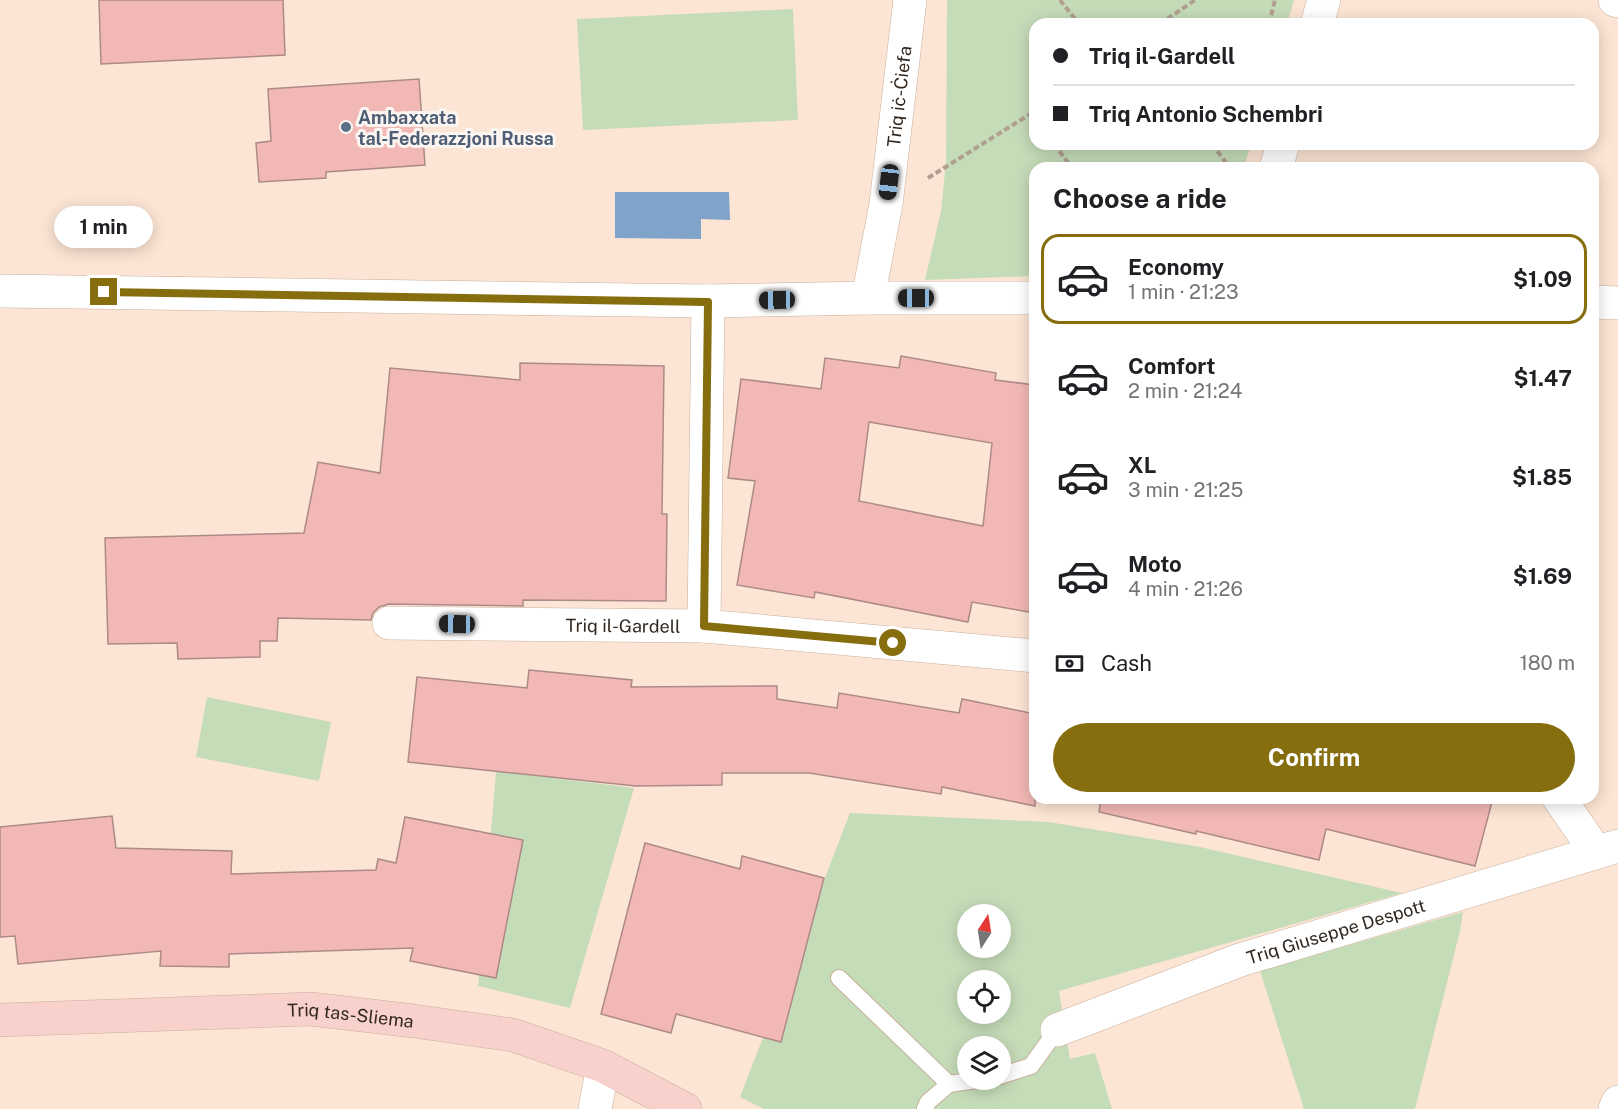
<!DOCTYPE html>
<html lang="en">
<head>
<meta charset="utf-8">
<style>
	:root { --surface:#fff; --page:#f2f2f2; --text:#202124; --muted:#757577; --line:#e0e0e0; --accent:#866e0e }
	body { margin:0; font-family:"Public Sans",sans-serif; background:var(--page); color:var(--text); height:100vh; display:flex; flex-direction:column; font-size:22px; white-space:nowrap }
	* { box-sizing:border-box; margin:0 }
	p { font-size:20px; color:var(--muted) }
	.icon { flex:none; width:33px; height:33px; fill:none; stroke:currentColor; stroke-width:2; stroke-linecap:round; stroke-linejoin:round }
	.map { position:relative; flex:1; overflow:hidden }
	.sheet { position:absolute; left:1029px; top:162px; width:570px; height:642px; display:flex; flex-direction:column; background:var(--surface); border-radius:18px; box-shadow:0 3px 15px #0003 }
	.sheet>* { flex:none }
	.top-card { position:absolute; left:1029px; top:18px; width:570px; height:132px; border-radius:18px; box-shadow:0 3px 15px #0003; display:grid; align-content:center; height:132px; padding:0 24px; background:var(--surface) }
	.needle { width:39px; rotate:12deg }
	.controls { position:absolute; left:957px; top:904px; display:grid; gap:12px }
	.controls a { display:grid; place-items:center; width:54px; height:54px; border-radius:50%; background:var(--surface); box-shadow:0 3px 15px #0003; font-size:30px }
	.end { position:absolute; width:27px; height:27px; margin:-14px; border:8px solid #866e0e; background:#fff; box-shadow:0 0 0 3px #fff }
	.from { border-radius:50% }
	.bubble { position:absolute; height:42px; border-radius:21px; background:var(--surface); box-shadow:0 3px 15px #0003; font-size:20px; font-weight:700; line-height:42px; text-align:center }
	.car { position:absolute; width:18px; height:36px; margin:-18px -9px; border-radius:8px; box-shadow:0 0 4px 2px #0007; background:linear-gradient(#222 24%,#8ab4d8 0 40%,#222 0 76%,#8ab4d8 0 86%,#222 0) }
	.top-card b { display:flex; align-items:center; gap:21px; height:57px; font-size:22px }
	.top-card b+b { border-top:2px solid var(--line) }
	.top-card i { width:15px; height:15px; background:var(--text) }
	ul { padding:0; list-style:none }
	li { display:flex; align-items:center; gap:18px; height:90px; margin:0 12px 9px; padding:0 12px; border:3px solid transparent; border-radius:18px }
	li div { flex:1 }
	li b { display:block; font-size:22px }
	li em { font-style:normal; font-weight:700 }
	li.active { border-color:var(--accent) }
	li>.icon { width:54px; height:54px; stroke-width:1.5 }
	h2 { padding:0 24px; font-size:27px; line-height:72px }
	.pay { display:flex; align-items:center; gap:15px; height:66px; padding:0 24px; font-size:22px }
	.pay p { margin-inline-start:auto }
	.cta { display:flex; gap:12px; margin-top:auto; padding:12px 24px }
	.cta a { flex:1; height:69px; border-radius:36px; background:var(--accent); color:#fff; font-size:24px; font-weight:700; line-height:69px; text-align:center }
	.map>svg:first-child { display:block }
</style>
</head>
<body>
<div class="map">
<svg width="1618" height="1109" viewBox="0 0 1618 1109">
	<rect width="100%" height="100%" fill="#fce5d4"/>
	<!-- green -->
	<g fill="#c5dcb9" fill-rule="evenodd">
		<polygon points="947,0 1294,0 1287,24 1035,24 1035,144 1251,144 1244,168 1035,168 1035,276 925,280 941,211 946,162"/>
		<polygon points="793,9 798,120 583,130 577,19"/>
		<polygon points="207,697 331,722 319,781 196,757"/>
		<polygon points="496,771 634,788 570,1008 478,986"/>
		<path d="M850 813 1049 822 1200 847 1402 893 1059 991 1070 1059 1095 1053 1112 1109H764L740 1097ZM968 915H1000V948H968ZM968 981H1000V1014H968ZM968 1047H1000V1080H968Z"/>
		<polygon points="1463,912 1460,931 1415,1109 1304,1109 1260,971"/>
	</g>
	<!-- water -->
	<polygon fill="#80a3c9" points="615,192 729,192 730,220 701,219 701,239 615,238"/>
	<!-- building -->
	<g fill="#f2b8b5" stroke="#ad8a88" stroke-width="1.5" fill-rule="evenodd">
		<polygon points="99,0 283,0 285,55 101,64"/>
		<polygon points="419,79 425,165 326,172 326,178 259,182 256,143 271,141 268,89"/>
		<path d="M901 356 996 373 995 380 1035 385V613L972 602 968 622 815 592 814 598 737 585 755 481 728 478 741 379 821 389 825 358 899 368ZM869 422 992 443 983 526 859 501Z"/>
		<polygon points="520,363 664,366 662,514 667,514 666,601 523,600 523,606 389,604 379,607 373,613 371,620 278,618 277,641 260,641 260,657 178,659 177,643 108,644 105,538 304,533 318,462 380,473 390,368 520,380"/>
		<polygon points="529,670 632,680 631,687 777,686 777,699 837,708 839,693 959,713 962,699 1035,714 1035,806 942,787 941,794 809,773 722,773 722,785 636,786 408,762 417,677 527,688"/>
		<polygon points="1101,798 1493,798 1475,866 1326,829 1319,860 1196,831 1196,834 1099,812"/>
		<polygon points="112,816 116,848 232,851 231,874 376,870 378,859 396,863 405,817 523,840 496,978 410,961 413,948 229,954 229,967 160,966 161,951 18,964 15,936 0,937 0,827"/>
		<polygon points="645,843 740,869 742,856 824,878 781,1042 676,1014 671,1033 601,1014"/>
	</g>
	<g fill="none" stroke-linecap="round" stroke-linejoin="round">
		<defs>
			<g id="service">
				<polyline points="839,978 949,1084"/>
				<polyline points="1000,1076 1031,1066 1057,1030"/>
				<polyline points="925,1109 928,1102 949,1084 976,1080"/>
			</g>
			<g id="minor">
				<polyline points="1615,0 1618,1"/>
				<polyline points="1317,24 1324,0"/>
				<polyline points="1276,168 1283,144"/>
				<polyline points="0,291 708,301 868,298 1035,298"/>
				<path id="s1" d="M868 298 886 204 910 0"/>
				<polyline points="1593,302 1618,303"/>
				<path id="s2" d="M389 623 704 626 1035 656"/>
				<polyline points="704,626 708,301"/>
				<polyline points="1559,798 1596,852"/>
				<path id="s3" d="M1057 1030 1240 960 1618 846"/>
				<polyline points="595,1109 603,1066"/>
				<polyline points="1615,1109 1618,1102"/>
			</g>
			<g id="secondary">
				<path id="s4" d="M0 1020 311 1009 414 1021 513 1035 603 1066 685 1109"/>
			</g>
		</defs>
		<!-- service casing -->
		<use href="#service" stroke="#caaf9a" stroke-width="18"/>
		<!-- minor casing -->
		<use href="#minor" stroke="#caaf9a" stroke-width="34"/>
		<!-- secondary casing -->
		<use href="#secondary" stroke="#caaf9a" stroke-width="34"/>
		<!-- path -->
		<g stroke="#b19f92" stroke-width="4" stroke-dasharray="6 3" stroke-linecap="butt">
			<polyline points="1060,0 1079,24"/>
			<polyline points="1160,24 1195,0"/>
			<polyline points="1269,24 1275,0"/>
			<polyline points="1031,114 1035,119"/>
			<polyline points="1054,144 1072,168"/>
			<polyline points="1212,144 1230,168"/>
			<polyline points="928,178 1035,111"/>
		</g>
		<!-- service -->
		<use href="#service" stroke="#fff" stroke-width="16"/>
		<!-- minor -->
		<use href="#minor" stroke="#fff" stroke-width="33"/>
		<!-- secondary -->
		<use href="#secondary" stroke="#f8d1cd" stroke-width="33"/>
	</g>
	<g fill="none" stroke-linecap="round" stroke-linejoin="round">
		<!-- route -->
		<polyline stroke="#866e0e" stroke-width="8" points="104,292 708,302 704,626 893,643"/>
	</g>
	<!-- markers -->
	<circle fill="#5c6f8a" stroke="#fcf6f2" stroke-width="2" cx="346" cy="127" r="6"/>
	<g text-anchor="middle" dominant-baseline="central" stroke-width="6" stroke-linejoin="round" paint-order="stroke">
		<!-- street labels -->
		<g font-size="18" fill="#322820" stroke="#fcf6f2">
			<text stroke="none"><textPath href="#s1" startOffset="204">Triq iċ-Ċiefa</textPath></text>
			<text stroke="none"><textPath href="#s2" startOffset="234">Triq il-Gardell</textPath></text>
			<text stroke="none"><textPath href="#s3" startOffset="296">Triq Giuseppe Despott</textPath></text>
			<text stroke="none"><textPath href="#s4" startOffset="351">Triq tas-Sliema</textPath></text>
		</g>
		<!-- service labels -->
		<g font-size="18" font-weight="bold" fill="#4e5e75" stroke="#fcf6f2" text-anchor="start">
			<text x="358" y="117">Ambaxxata<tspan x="358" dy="21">tal-Federazzjoni Russa</tspan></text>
		</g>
	</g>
</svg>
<div class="controls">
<a><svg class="needle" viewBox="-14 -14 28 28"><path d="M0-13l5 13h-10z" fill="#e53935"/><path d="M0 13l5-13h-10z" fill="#757577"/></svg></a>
<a><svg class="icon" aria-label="locate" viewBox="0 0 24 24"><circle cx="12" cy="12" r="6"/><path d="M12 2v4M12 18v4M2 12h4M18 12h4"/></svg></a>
<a><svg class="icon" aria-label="layers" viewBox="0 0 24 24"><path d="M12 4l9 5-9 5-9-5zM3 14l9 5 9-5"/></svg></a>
</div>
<i class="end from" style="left:893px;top:643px"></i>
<i class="end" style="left:104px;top:292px"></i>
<div class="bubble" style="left:54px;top:206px;width:99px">1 min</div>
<i class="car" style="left:889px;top:182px;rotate:187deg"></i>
<i class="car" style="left:916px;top:298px;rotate:270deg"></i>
<i class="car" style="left:777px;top:300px;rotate:269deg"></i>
<i class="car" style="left:457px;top:624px;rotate:271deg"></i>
<div class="top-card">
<b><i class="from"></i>Triq il-Gardell</b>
<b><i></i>Triq Antonio Schembri</b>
</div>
<section class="sheet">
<h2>Choose a ride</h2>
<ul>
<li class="active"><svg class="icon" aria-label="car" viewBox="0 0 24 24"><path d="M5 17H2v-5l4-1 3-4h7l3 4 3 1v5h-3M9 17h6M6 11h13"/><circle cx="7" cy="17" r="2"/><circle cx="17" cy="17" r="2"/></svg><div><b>Economy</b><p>1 min · 21:23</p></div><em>$1.09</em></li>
<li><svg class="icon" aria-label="car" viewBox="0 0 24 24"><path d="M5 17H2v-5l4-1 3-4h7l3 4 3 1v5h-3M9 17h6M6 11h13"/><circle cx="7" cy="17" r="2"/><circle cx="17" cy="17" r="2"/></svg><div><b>Comfort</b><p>2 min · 21:24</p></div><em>$1.47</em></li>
<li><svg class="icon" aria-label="car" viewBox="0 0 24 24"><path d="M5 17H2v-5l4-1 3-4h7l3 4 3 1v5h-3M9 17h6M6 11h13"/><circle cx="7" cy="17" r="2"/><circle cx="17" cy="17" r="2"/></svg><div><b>XL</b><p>3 min · 21:25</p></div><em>$1.85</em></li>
<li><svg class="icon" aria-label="car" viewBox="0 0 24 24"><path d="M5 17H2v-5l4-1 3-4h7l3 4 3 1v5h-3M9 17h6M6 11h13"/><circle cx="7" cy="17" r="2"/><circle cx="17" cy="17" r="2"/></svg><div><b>Moto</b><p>4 min · 21:26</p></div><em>$1.69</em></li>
</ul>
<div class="pay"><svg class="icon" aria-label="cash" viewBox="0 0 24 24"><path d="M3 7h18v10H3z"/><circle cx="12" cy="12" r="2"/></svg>Cash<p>180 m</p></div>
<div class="cta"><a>Confirm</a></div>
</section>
</div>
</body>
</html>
